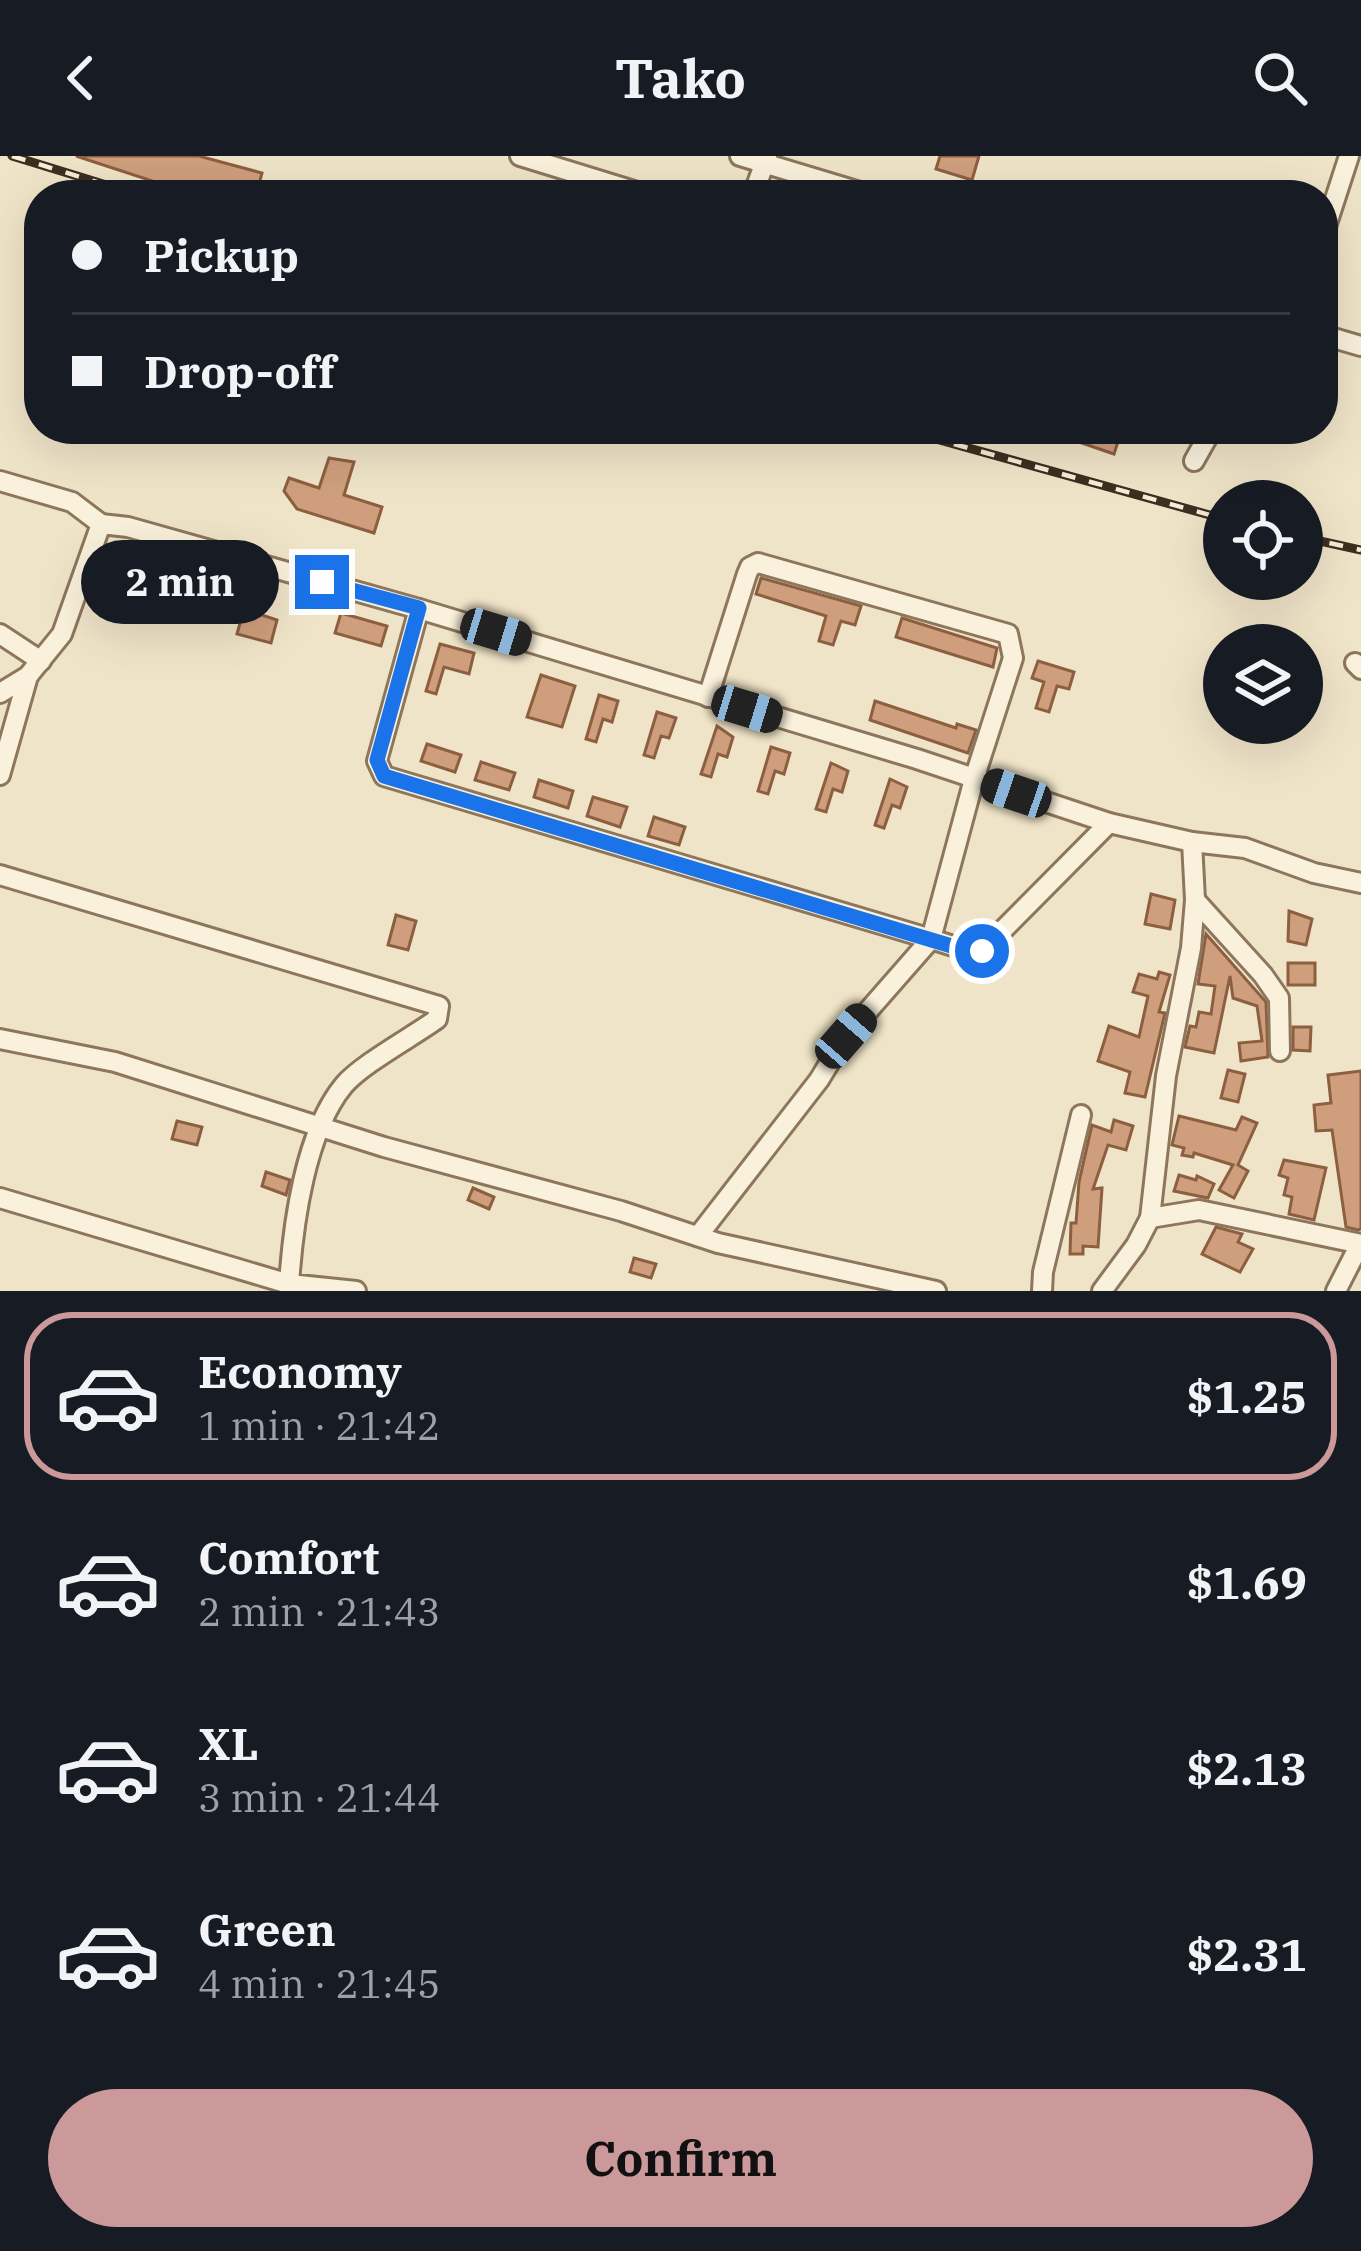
<!DOCTYPE html>
<html lang="en">
<head>
<meta charset="utf-8">
<style>
	:root { --surface:#171b24; --page:#20242c; --text:#f1f3f6; --muted:#9ea1a6; --line:#363941; --accent:#cc999b }
	body { margin:0; font-family:"IBM Plex Serif",serif; background:var(--page); color:var(--text); height:100vh; display:flex; flex-direction:column; font-size:45px; white-space:nowrap }
	* { box-sizing:border-box; margin:0 }
	p { font-size:39px; color:var(--muted) }
	.icon { flex:none; width:66px; height:66px; fill:none; stroke:currentColor; stroke-width:2; stroke-linecap:round; stroke-linejoin:round }
	.map { position:relative; height:1135px; overflow:hidden }
	.details { display:flex; flex-direction:column; background:var(--surface); flex:1 }
	.details>* { flex:none }
	.banner { position:absolute; left:24px; top:24px; width:1314px; height:264px; border-radius:48px; box-shadow:0 12px 48px #0002; display:grid; align-content:center; height:264px; padding:0 48px; background:var(--surface) }
	.controls { position:absolute; left:1203px; top:324px; display:grid; gap:24px }
	.controls a { display:grid; place-items:center; width:120px; height:120px; border-radius:50%; background:var(--surface); box-shadow:0 12px 48px #0002; font-size:60px }
	.end { position:absolute; width:54px; height:54px; margin:-27px; border:15px solid #1a73e8; background:#fff; box-shadow:0 0 0 6px #fff }
	.from { border-radius:50% }
	.bubble { position:absolute; height:84px; border-radius:42px; background:var(--surface); box-shadow:0 12px 48px #0002; font-size:39px; font-weight:700; line-height:84px; text-align:center }
	.car { position:absolute; width:36px; height:72px; margin:-36px -18px; border-radius:15px; box-shadow:0 0 9px 3px #0007; background:linear-gradient(#222 24%,#8ab4d8 0 40%,#222 0 76%,#8ab4d8 0 86%,#222 0) }
	.banner b { display:flex; align-items:center; gap:42px; height:114px; font-size:45px }
	.banner b+b { border-top:3px solid var(--line) }
	.banner i { width:30px; height:30px; background:var(--text) }
	ul { padding:21px 0 0; list-style:none }
	li { display:flex; align-items:center; gap:36px; height:168px; margin:0 24px 18px; padding:0 24px; border:6px solid transparent; border-radius:48px }
	li div { flex:1 }
	li b { display:block; font-size:45px }
	li em { font-style:normal; font-weight:700 }
	li.current { border-color:var(--accent) }
	li>.icon { width:108px; height:108px; stroke-width:1.5 }
	.action { display:flex; gap:24px; margin-top:auto; padding:24px 48px }
	.action a { flex:1; height:138px; border-radius:72px; background:var(--accent); color:#111; font-size:48px; font-weight:700; line-height:138px; text-align:center }
	header { display:flex; justify-content:space-between; align-items:center; height:156px; padding:0 48px; background:var(--surface); font-size:54px; font-weight:700 }
	.map>svg:first-child { display:block }
</style>
</head>
<body>
<header><svg class="icon" aria-label="back" viewBox="0 0 24 24"><path d="M15 5l-7 7 7 7"/></svg>Tako<svg class="icon" aria-label="search" viewBox="0 0 24 24"><circle cx="10" cy="10" r="6"/><path d="M15 15l6 6"/></svg></header>
<div class="map">
<svg width="1361" height="1135" viewBox="0 0 1361 1135">
	<rect width="100%" height="100%" fill="#f0e4c8"/>
	<!-- building -->
	<g fill="#cf9f7d" stroke="#8d5f41" stroke-width="3">
		<polygon points="76,0 199,0 262,17 256,39 195,39"/>
		<polygon points="940,0 979,0 972,24 936,13"/>
		<polygon points="1041,273 1122,273 1114,298"/>
		<polygon points="329,302 354,306 344,339 382,351 374,377 297,353 284,335 289,322 319,332"/>
		<polygon points="761,422 861,450 855,469 841,465 833,489 819,485 826,460 756,438"/>
		<polygon points="244,453 277,464 271,487 237,478"/>
		<polygon points="341,457 387,470 381,490 335,477"/>
		<polygon points="902,462 997,492 993,511 896,481"/>
		<polygon points="440,488 474,497 469,518 444,511 436,538 426,535"/>
		<polygon points="1038,505 1074,516 1069,533 1057,530 1049,556 1036,552 1044,526 1032,522"/>
		<polygon points="541,519 575,530 562,571 527,561"/>
		<polygon points="599,539 618,545 612,566 603,563 596,586 586,583"/>
		<polygon points="875,545 956,572 957,568 976,574 968,597 870,564"/>
		<polygon points="657,556 676,562 669,582 661,580 654,602 644,599"/>
		<polygon points="717,570 733,581 727,601 718,598 711,621 701,618"/>
		<polygon points="427,588 461,599 455,616 421,605"/>
		<polygon points="771,591 790,597 784,618 775,615 768,638 758,635"/>
		<polygon points="481,606 515,617 509,634 475,624"/>
		<polygon points="831,607 848,615 842,636 833,633 826,656 816,653"/>
		<polygon points="890,623 907,631 900,652 892,649 884,672 875,669"/>
		<polygon points="539,624 573,635 568,652 534,641"/>
		<polygon points="593,641 627,651 620,671 587,660"/>
		<polygon points="654,661 685,671 679,689 648,680"/>
		<polygon points="1151,738 1175,744 1170,773 1145,768"/>
		<polygon points="1289,755 1312,763 1306,789 1288,785"/>
		<polygon points="396,759 416,765 408,794 388,789"/>
		<polygon points="1206,778 1266,846 1268,901 1241,905 1239,887 1262,885 1257,850 1233,842 1230,820 1214,897 1185,891 1190,870 1196,871 1199,856 1211,858 1215,830 1198,828"/>
		<rect x="1288" y="807" width="27" height="22"/>
		<polygon points="1159,816 1170,819 1159,856 1165,857 1145,941 1125,937 1130,916 1098,905 1109,870 1139,881 1148,840 1133,836 1139,818 1157,823"/>
		<polygon points="1293,871 1311,871 1310,895 1293,894"/>
		<polygon points="1228,914 1245,918 1238,946 1221,942"/>
		<polygon points="1361,915 1361,1073 1358,1074 1346,1071 1332,974 1316,975 1314,949 1331,947 1328,919"/>
		<polygon points="1179,960 1236,974 1242,961 1257,967 1238,1009 1248,1015 1234,1042 1219,1034 1233,1009 1194,997 1193,1001 1182,999 1184,992 1172,989"/>
		<polygon points="1114,964 1133,970 1126,994 1108,989 1093,1033 1102,1032 1098,1091 1083,1090 1083,1098 1070,1098 1071,1067 1076,1067 1079,1026 1092,969 1111,976"/>
		<polygon points="177,965 202,971 197,989 172,983"/>
		<polygon points="1284,1004 1326,1012 1314,1064 1289,1058 1292,1041 1284,1039 1288,1022 1279,1019"/>
		<polygon points="266,1016 290,1024 286,1039 262,1030"/>
		<polygon points="1179,1019 1196,1024 1197,1020 1214,1028 1208,1042 1174,1035"/>
		<polygon points="473,1032 494,1041 489,1053 468,1044"/>
		<polygon points="1216,1071 1242,1078 1238,1086 1253,1093 1240,1116 1202,1098"/>
		<polygon points="634,1102 656,1108 651,1122 630,1116"/>
	</g>
	<g fill="none" stroke-linecap="round" stroke-linejoin="round">
		<defs>
			<g id="minor">
				<polyline points="520,0 647,39"/>
				<polyline points="740,0 870,39"/>
				<polyline points="753,39 767,0"/>
				<polyline points="1323,80 1349,0"/>
				<polyline points="1323,179 1361,190"/>
				<polyline points="1194,305 1212,273"/>
				<polyline points="0,325 72,346 101,368"/>
				<polyline points="419,453 377,605 384,620 931,783 974,623 1013,502 1008,478 758,407 750,411 747,418 708,541"/>
				<polyline points="0,478 41,505"/>
				<polyline points="1355,507 1361,513"/>
				<polyline points="0,537 28,520 62,478 101,368 128,371 419,453 917,603 1109,667 1192,686 1245,692 1314,717 1361,727"/>
				<polyline points="0,619 28,520"/>
				<path d="M0 719 439 850 437 863C412 881 362 908 344 929 305 976 293 1069 289 1128L356 1135"/>
				<polyline points="1195,744 1263,819 1279,842 1280,895"/>
				<polyline points="0,883 115,906 384,991 621,1055 718,1087 936,1135"/>
				<polyline points="0,1042 289,1128 289,1135"/>
				<polyline points="1150,1062 1199,1054 1361,1088"/>
				<polyline points="698,1080 819,924 846,880 931,783 975,797 982,795 1109,667"/>
				<polyline points="1042,1135 1043,1116 1081,959"/>
				<polyline points="1102,1135 1136,1089 1150,1062 1166,920 1191,792 1195,744 1192,686"/>
				<polyline points="1336,1135 1360,1088"/>
			</g>
		</defs>
		<!-- minor casing -->
		<use href="#minor" stroke="#8d765c" stroke-width="24"/>
		<!-- minor -->
		<use href="#minor" stroke="#faf1dc" stroke-width="18"/>
		<defs>
			<g id="rail">
				<polyline points="12,0 139,39"/>
				<polyline points="900,273 1224,363"/>
				<polyline points="1302,381 1361,394"/>
			</g>
		</defs>
		<!-- rail casing -->
		<use href="#rail" stroke="#3d2e20" stroke-width="9"/>
		<!-- rail -->
		<use href="#rail" stroke="#f7eed8" stroke-width="4.5" stroke-dasharray="14" stroke-linecap="butt"/>
	</g>
	<g fill="none" stroke-linecap="round" stroke-linejoin="round">
		<!-- route -->
		<polyline stroke="#1a73e8" stroke-width="15" points="322,426 419,452 377,604 384,620 975,797 982,795"/>
	</g>
</svg>
<div class="controls">
<a><svg class="icon" aria-label="locate" viewBox="0 0 24 24"><circle cx="12" cy="12" r="6"/><path d="M12 2v4M12 18v4M2 12h4M18 12h4"/></svg></a>
<a><svg class="icon" aria-label="layers" viewBox="0 0 24 24"><path d="M12 4l9 5-9 5-9-5zM3 14l9 5 9-5"/></svg></a>
</div>
<i class="end from" style="left:982px;top:795px"></i>
<i class="end" style="left:322px;top:426px"></i>
<div class="bubble" style="left:81px;top:384px;width:198px">2 min</div>
<i class="car" style="left:496px;top:476px;rotate:107deg"></i>
<i class="car" style="left:747px;top:553px;rotate:107deg"></i>
<i class="car" style="left:1016px;top:637px;rotate:289deg"></i>
<i class="car" style="left:846px;top:880px;rotate:41deg"></i>
<div class="banner">
<b><i class="from"></i>Pickup</b>
<b><i></i>Drop-off</b>
</div>
</div>
<section class="details">
<ul>
<li class="current"><svg class="icon" aria-label="car" viewBox="0 0 24 24"><path d="M5 17H2v-5l4-1 3-4h7l3 4 3 1v5h-3M9 17h6M6 11h13"/><circle cx="7" cy="17" r="2"/><circle cx="17" cy="17" r="2"/></svg><div><b>Economy</b><p>1 min · 21:42</p></div><em>$1.25</em></li>
<li><svg class="icon" aria-label="car" viewBox="0 0 24 24"><path d="M5 17H2v-5l4-1 3-4h7l3 4 3 1v5h-3M9 17h6M6 11h13"/><circle cx="7" cy="17" r="2"/><circle cx="17" cy="17" r="2"/></svg><div><b>Comfort</b><p>2 min · 21:43</p></div><em>$1.69</em></li>
<li><svg class="icon" aria-label="car" viewBox="0 0 24 24"><path d="M5 17H2v-5l4-1 3-4h7l3 4 3 1v5h-3M9 17h6M6 11h13"/><circle cx="7" cy="17" r="2"/><circle cx="17" cy="17" r="2"/></svg><div><b>XL</b><p>3 min · 21:44</p></div><em>$2.13</em></li>
<li><svg class="icon" aria-label="car" viewBox="0 0 24 24"><path d="M5 17H2v-5l4-1 3-4h7l3 4 3 1v5h-3M9 17h6M6 11h13"/><circle cx="7" cy="17" r="2"/><circle cx="17" cy="17" r="2"/></svg><div><b>Green</b><p>4 min · 21:45</p></div><em>$2.31</em></li>
</ul>
<div class="action"><a>Confirm</a></div>
</section>
</body>
</html>
